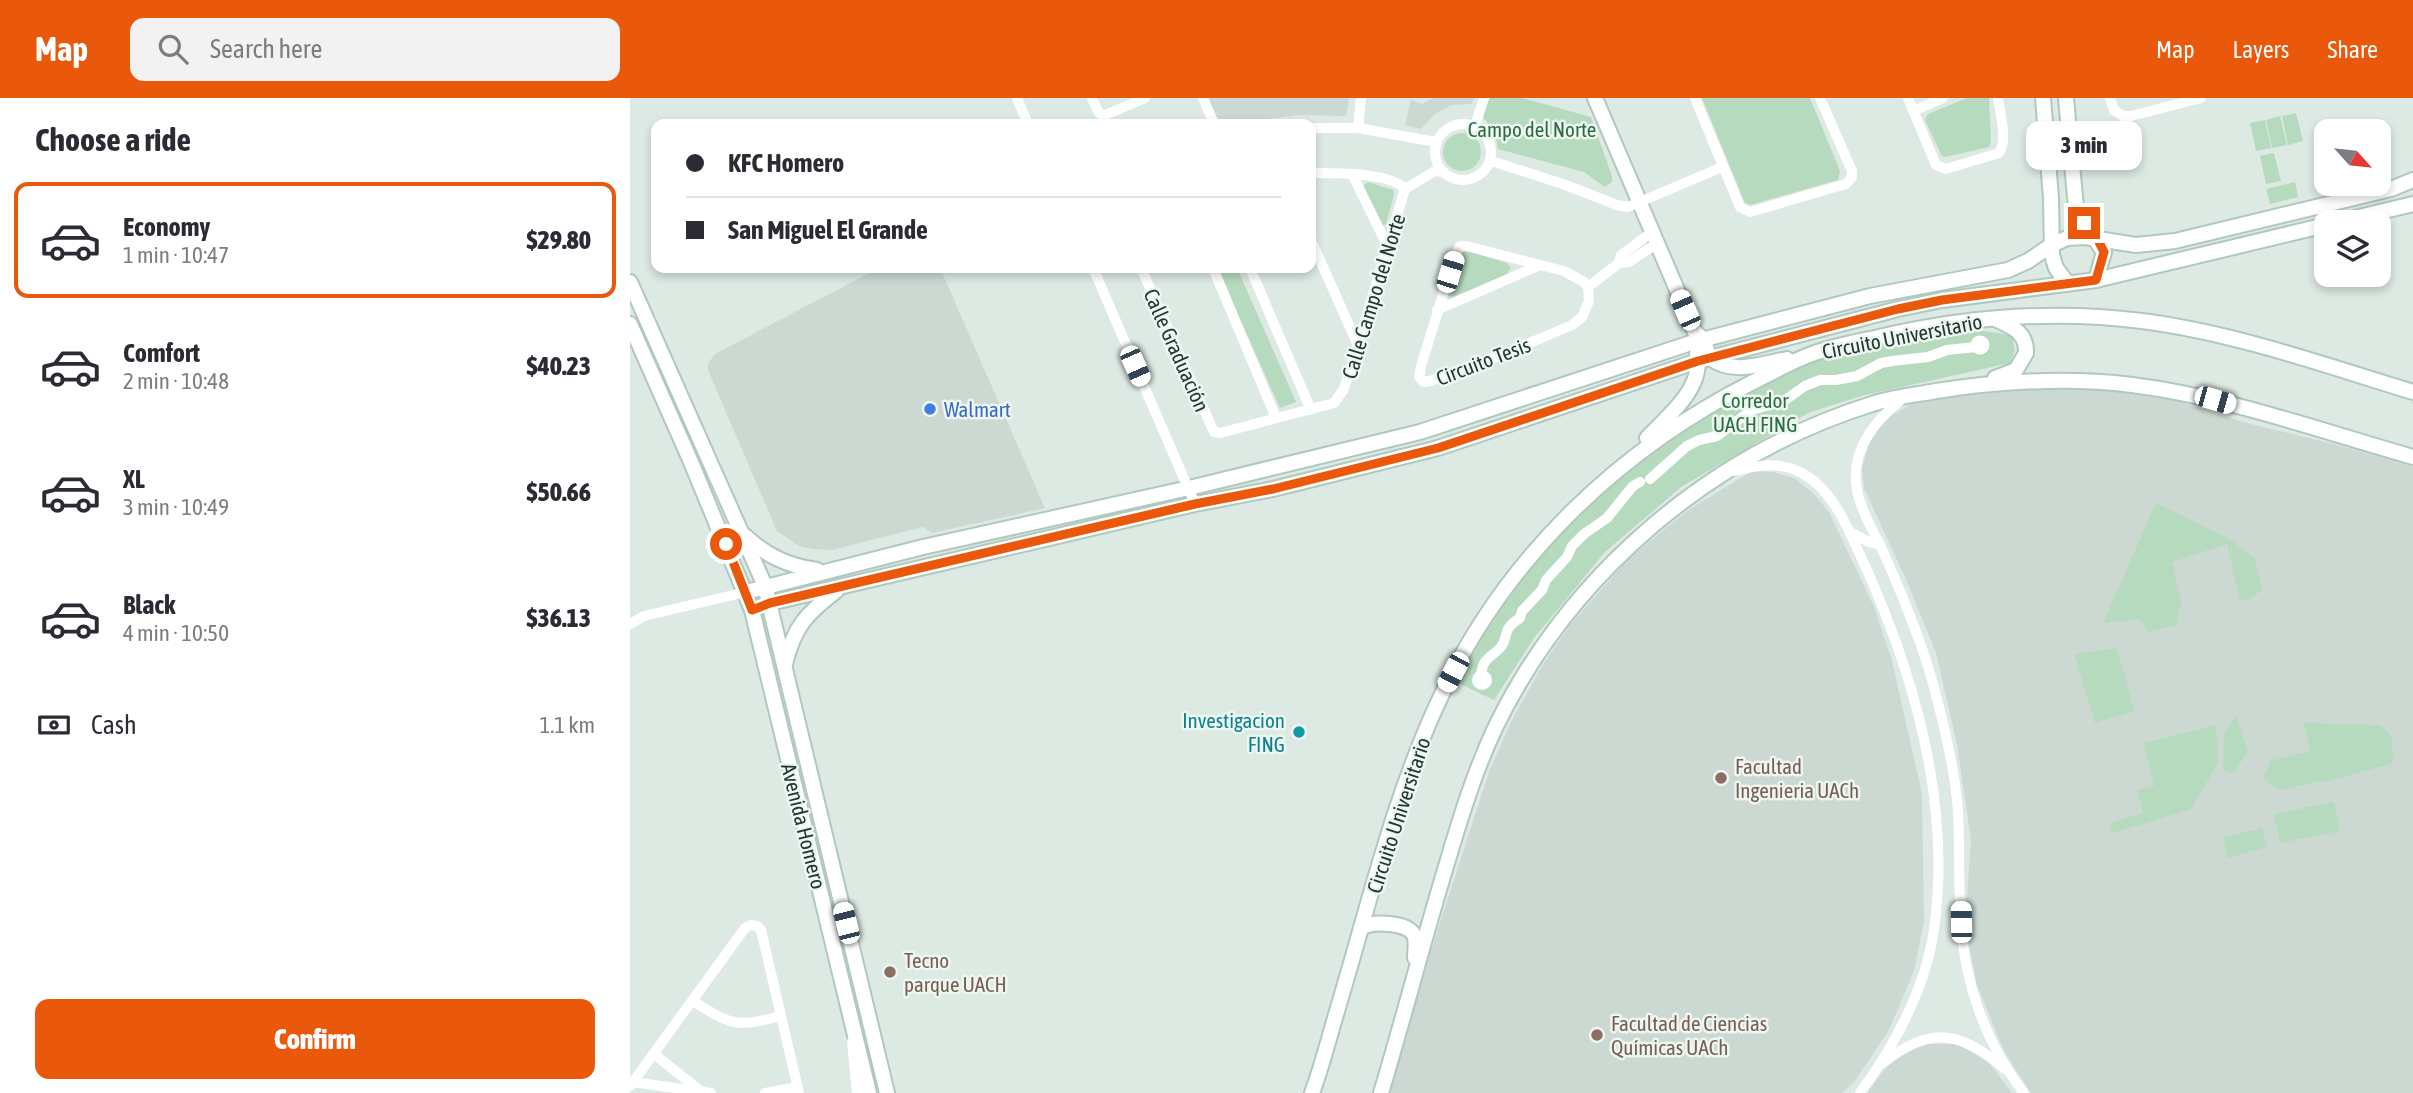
<!DOCTYPE html>
<html lang="en">
<head>
<meta charset="utf-8">
<style>
	:root { --surface:#fff; --page:#f2f2f3; --text:#2b2b33; --muted:#7c7c81; --line:#e1e1e2; --accent:#ea580c }
	body { margin:0; font-family:"Asap Condensed",sans-serif; background:var(--page); color:var(--text); height:100vh; display:flex; flex-direction:column; font-size:26px; white-space:nowrap }
	* { box-sizing:border-box; margin:0 }
	p { font-size:23px; color:var(--muted) }
	.icon { flex:none; width:38px; height:38px; fill:none; stroke:currentColor; stroke-width:2; stroke-linecap:round; stroke-linejoin:round }
	.map { position:relative; flex:1; overflow:hidden }
	.panel { display:flex; flex-direction:column; background:var(--surface); width:630px }
	.panel>* { flex:none }
	.banner { position:absolute; left:21px; top:21px; width:665px; height:154px; border-radius:14px; box-shadow:0 4px 10px #0003; display:grid; align-content:center; height:154px; padding:0 35px; background:var(--surface) }
	.needle { width:46px; rotate:117deg }
	.fabs { position:absolute; left:1684px; top:21px; display:grid; gap:14px }
	.fabs a { display:grid; place-items:center; width:77px; height:77px; border-radius:14px; background:var(--surface); box-shadow:0 4px 10px #0003; font-size:35px }
	.end { position:absolute; width:32px; height:32px; margin:-16px; border:9px solid #ea580c; background:#fff; box-shadow:0 0 0 4px #fff }
	.from { border-radius:50% }
	.bubble { position:absolute; height:49px; border-radius:14px; background:var(--surface); box-shadow:0 4px 10px #0003; font-size:23px; font-weight:800; line-height:49px; text-align:center }
	.car { position:absolute; width:21px; height:42px; margin:-21px -10px; border-radius:9px; box-shadow:0 0 5px 2px #0007; background:linear-gradient(#fff 24%,#345 0 40%,#fff 0 76%,#345 0 86%,#fff 0) }
	.banner b { display:flex; align-items:center; gap:24px; height:66px; font-size:26px }
	.banner b+b { border-top:2px solid var(--line) }
	.banner i { width:18px; height:18px; background:var(--text) }
	ul { padding:0; list-style:none }
	li { display:flex; align-items:center; gap:21px; height:116px; margin:0 14px 10px; padding:0 21px; border:4px solid transparent; border-radius:14px }
	li div { flex:1 }
	li b { display:block; font-size:26px }
	li em { font-style:normal; font-weight:800 }
	li.active { border-color:var(--accent) }
	li>.icon { width:63px; height:63px; stroke-width:1.5 }
	h2 { padding:0 35px; font-size:32px; line-height:84px }
	.pay { display:flex; align-items:center; gap:18px; height:77px; padding:0 35px; font-size:26px }
	.pay p { margin-inline-start:auto }
	.button { display:flex; gap:14px; margin-top:auto; padding:14px 35px }
	.button a { flex:1; height:80px; border-radius:14px; background:var(--accent); color:#fff; font-size:28px; font-weight:800; line-height:80px; text-align:center }
	header { display:flex; align-items:center; gap:42px; box-sizing:border-box; height:98px; padding:0 35px; background:var(--accent); color:#fff }
	header strong { font-size:33px }
	nav { display:flex; gap:38px; margin-inline-start:auto; font-size:24px }
	.search { width:490px; height:63px; background:var(--page); display:flex; align-items:center; gap:18px; box-sizing:border-box; padding:0 24px; border-radius:14px; color:var(--muted); font-size:26px }
	main { display:flex; flex:1; min-height:0 }
	.map>svg:first-child { display:block }
</style>
</head>
<body>
<header>
<strong>Map</strong>
<div class="search"><svg class="icon" aria-label="search" viewBox="0 0 24 24"><circle cx="10" cy="10" r="6"/><path d="M15 15l6 6"/></svg>Search here</div>
<nav><a>Map</a><a>Layers</a><a>Share</a></nav>
</header>
<main>
<section class="panel">
<h2>Choose a ride</h2>
<ul>
<li class="active"><svg class="icon" aria-label="car" viewBox="0 0 24 24"><path d="M5 17H2v-5l4-1 3-4h7l3 4 3 1v5h-3M9 17h6M6 11h13"/><circle cx="7" cy="17" r="2"/><circle cx="17" cy="17" r="2"/></svg><div><b>Economy</b><p>1 min · 10:47</p></div><em>$29.80</em></li>
<li><svg class="icon" aria-label="car" viewBox="0 0 24 24"><path d="M5 17H2v-5l4-1 3-4h7l3 4 3 1v5h-3M9 17h6M6 11h13"/><circle cx="7" cy="17" r="2"/><circle cx="17" cy="17" r="2"/></svg><div><b>Comfort</b><p>2 min · 10:48</p></div><em>$40.23</em></li>
<li><svg class="icon" aria-label="car" viewBox="0 0 24 24"><path d="M5 17H2v-5l4-1 3-4h7l3 4 3 1v5h-3M9 17h6M6 11h13"/><circle cx="7" cy="17" r="2"/><circle cx="17" cy="17" r="2"/></svg><div><b>XL</b><p>3 min · 10:49</p></div><em>$50.66</em></li>
<li><svg class="icon" aria-label="car" viewBox="0 0 24 24"><path d="M5 17H2v-5l4-1 3-4h7l3 4 3 1v5h-3M9 17h6M6 11h13"/><circle cx="7" cy="17" r="2"/><circle cx="17" cy="17" r="2"/></svg><div><b>Black</b><p>4 min · 10:50</p></div><em>$36.13</em></li>
</ul>
<div class="pay"><svg class="icon" aria-label="cash" viewBox="0 0 24 24"><path d="M3 7h18v10H3z"/><circle cx="12" cy="12" r="2"/></svg>Cash<p>1.1 km</p></div>
<div class="button"><a>Confirm</a></div>
</section>
<div class="map">
<svg width="1783" height="995" viewBox="0 0 1783 995">
	<rect width="100%" height="100%" fill="#dde9e3"/>
	<!-- built -->
	<g fill="#ccd9d2">
		<polygon points="578,0 719,0 716,18 667,17 604,26 590,25"/>
		<polygon points="803,0 844,0 842,6 821,7 805,16 791,31 775,27 781,2 792,6"/>
		<polygon points="249,170 310,170 415,410 302,435 293,429 202,452 182,451 169,448 147,433 78,272 78,265 85,256"/>
		<polygon points="1441,290 1526,296 1613,324 1704,346 1783,369 1783,995 1401,995 1374,953 1347,887 1338,842 1337,799 1341,742 1327,646 1306,555 1278,486 1234,390 1232,370 1239,346 1254,322 1288,302 1343,292"/>
		<polygon points="1122,373 1143,374 1164,380 1184,396 1199,414 1244,509 1262,563 1292,696 1294,823 1284,873 1259,932 1224,984 1212,995 758,995 795,871 860,671 882,622 914,565 940,527 998,461 1057,413"/>
		<polygon points="1293,946 1328,946 1356,961 1382,995 1237,995 1262,962"/>
	</g>
	<!-- green -->
	<g fill="#b6dabd">
		<polygon points="859,0 892,0 961,19 982,78 982,84 975,89 954,74 868,51 865,34 852,18"/>
		<polygon points="1072,0 1180,0 1210,73 1208,82 1120,107 1115,105"/>
		<polygon points="1337,0 1359,0 1361,44 1359,49 1315,59 1312,58 1295,22 1298,16"/>
		<polygon points="1666,15 1673,43 1658,47 1652,18"/>
		<polygon points="1650,18 1657,47 1642,50 1636,22"/>
		<polygon points="1635,22 1641,50 1626,53 1620,25"/>
		<circle cx="832" cy="54" r="19"/>
		<polygon points="1644,55 1651,83 1636,86 1630,58"/>
		<polygon points="738,84 763,92 764,97 756,126 752,128 733,88"/>
		<polygon points="1665,84 1668,99 1640,106 1636,91"/>
		<polygon points="838,153 877,165 881,170 874,180 822,199 818,197 832,154"/>
		<polygon points="587,170 607,170 666,304 650,310"/>
		<polygon points="1346,232 1382,237 1385,252 1380,265 1231,298 1178,315 1051,389 975,454 904,540 864,602 826,584 868,508 918,445 969,393 1074,314 1182,262 1271,237"/>
		<polygon points="1526,405 1596,439 1625,460 1632,492 1617,503 1610,501 1597,446 1542,464 1551,504 1546,527 1519,534 1509,521 1473,525"/>
		<polygon points="1487,550 1504,613 1465,625 1444,556"/>
		<polygon points="1606,616 1618,654 1603,675 1593,672 1594,637"/>
		<polygon points="1674,625 1750,627 1762,639 1763,665 1696,684 1695,682 1650,692 1633,681 1640,663 1680,653"/>
		<polygon points="1586,627 1588,665 1561,711 1483,735 1480,725 1513,715 1507,692 1524,688 1514,645"/>
		<polygon points="1704,704 1710,733 1650,745 1644,716"/>
		<polygon points="1632,730 1637,749 1598,760 1593,739"/>
	</g>
	<g fill="none" stroke-linecap="round" stroke-linejoin="round">
		<defs>
			<g id="secondary">
				<path d="M965 0 1065 234 1073 241 1080 260C1103 277 1131 266 1157 261"/>
				<polyline points="1413,0 1421,100 1422,157 1426,170 1438,186"/>
				<polyline points="1436,0 1446,110 1449,118 1474,154 1466,182"/>
				<polyline points="1708,124 1783,106"/>
				<polyline points="0,184 135,488 257,995"/>
				<polyline points="0,226 61,364 122,512 239,995"/>
				<path d="M1365 280 1386 272 1396 255C1397 235 1383 229 1367 222"/>
				<path d="M1017 340C1038 318 1074 290 1067 256"/>
				<path d="M115 438C137 458 158 468 187 472"/>
				<polyline points="116,494 293,449 559,390 790,334 1064,244 1240,198 1378,172 1398,163 1420,148 1437,140 1455,139 1506,147 1545,143 1761,91 1783,82"/>
				<polyline points="122,512 140,505 565,406 643,391 808,350 1068,263 1268,211 1312,202 1466,182 1696,127"/>
				<path d="M155 566C164 529 176 516 206 493"/>
				<path d="M731 830C743 823 777 824 784 837 787 843 785 853 785 860"/>
				<path d="M682 995C692 968 699 940 707 913 739 807 764 696 812 596 876 459 991 350 1125 283 1144 274 1162 263 1182 256 1203 248 1227 244 1249 239 1335 219 1425 212 1512 223 1605 235 1694 267 1783 294"/>
				<path d="M751 995C774 918 794 841 817 765 831 718 845 672 866 628 941 475 1080 357 1242 306 1263 299 1285 297 1306 293 1371 283 1436 279 1502 287 1597 299 1691 333 1783 359"/>
			</g>
		</defs>
		<!-- secondary casing -->
		<use href="#secondary" stroke="#b1c8be" stroke-width="18"/>
		<!-- street -->
		<g stroke="#fff" stroke-width="10">
			<polyline points="387,0 398,26"/>
			<polyline points="462,0 469,15 473,18 515,0"/>
			<polyline points="573,0 584,26"/>
			<polyline points="1065,0 1110,109 1120,114 1216,86 1222,79 1222,73 1190,0"/>
			<path d="M1278 0 1306 67 1316 71 1369 55C1378 42 1370 16 1368 0"/>
			<polyline points="1480,0 1484,12 1493,18 1501,18 1571,0"/>
			<polyline points="1283,13 1313,0"/>
			<circle cx="833" cy="54" r="28"/>
			<polyline points="845,28 854,0"/>
			<polyline points="681,30 728,30 806,44"/>
			<polyline points="728,30 731,0"/>
			<polyline points="861,63 933,86 987,107 998,109 1092,69"/>
			<polyline points="722,76 758,149"/>
			<polyline points="775,91 805,73 813,74"/>
			<polyline points="681,142 727,245"/>
			<polygon points="830,148 836,148 934,173 954,184 958,189 959,203 952,219 942,227 869,258 800,283 794,284 789,279 791,268 826,155"/>
			<polyline points="989,165 999,164 1026,146"/>
			<polyline points="463,170 565,406"/>
			<path d="M511 170 584 334 590 335 704 305 714 291 775 91C760 74 704 75 681 75"/>
			<polyline points="583,170 646,320"/>
			<polyline points="620,170 681,312"/>
			<polyline points="958,189 989,165 991,157 1021,135"/>
			<polyline points="807,212 910,167"/>
			<circle cx="1350" cy="247" r="4.5"/>
			<path d="M1273 300C1247 321 1223 348 1226 384 1228 410 1245 435 1255 458 1275 503 1294 549 1306 597 1316 635 1325 673 1328 712 1330 749 1328 786 1331 823 1334 885 1356 946 1394 995"/>
			<path d="M1105 373C1128 367 1149 363 1172 375 1203 392 1218 430 1232 461 1284 575 1322 705 1304 832 1295 892 1265 947 1230 995"/>
			<polyline points="1020,381 1057,348 1069,342 1087,338 1122,312 1155,302 1175,288 1190,282 1206,282 1227,278 1251,265 1262,263 1298,259 1317,252 1346,249"/>
			<polyline points="1220,434 1239,444 1250,446"/>
			<polyline points="0,526 14,518 116,494"/>
			<path d="M851 577C853 559 861 560 871 549 880 537 870 533 890 520L892 513 912 492 916 482 937 459 942 448 954 436 977 420 1003 388 1010 384"/>
			<circle cx="852" cy="582" r="5"/>
			<path d="M63 903C101 927 106 930 150 918"/>
			<polyline points="222,944 227,995"/>
			<polyline points="24,956 69,992"/>
			<path d="M1253 965C1301 927 1330 933 1375 971"/>
			<polyline points="3,984 81,995"/>
			<polyline points="0,988 115,830 121,827 127,828 131,832 169,995"/>
			<polyline points="135,995 168,989"/>
		</g>
		<!-- secondary -->
		<use href="#secondary" stroke="#fff" stroke-width="14"/>
	</g>
	<g fill="none" stroke-linecap="round" stroke-linejoin="round">
		<!-- route -->
		<polyline stroke="#ea580c" stroke-width="9" points="96,446 122,512 140,505 565,406 643,391 808,350 1068,263 1268,211 1312,202 1466,182 1474,154 1468,142 1454,125"/>
	</g>
	<!-- markers -->
	<circle fill="#3f7fe0" stroke="#eef6f1" stroke-width="2.5" cx="300" cy="311" r="7"/>
	<circle fill="#0f9aa8" stroke="#eef6f1" stroke-width="2.5" cx="669" cy="634" r="7"/>
	<g fill="#8d6e63" stroke="#eef6f1" stroke-width="2.5">
		<circle cx="1091" cy="680" r="7"/>
		<circle cx="260" cy="874" r="7"/>
		<circle cx="967" cy="937" r="7"/>
	</g>
	<g text-anchor="middle" dominant-baseline="central" stroke-width="5" stroke-linejoin="round" paint-order="stroke">
		<!-- park labels -->
		<g font-size="21" fill="#2b6d3f" stroke="#eef6f1">
			<text x="902" y="31">Campo del Norte</text>
			<text x="1125" y="302">Corredor<tspan x="1125" dy="24">UACH FING</tspan></text>
		</g>
		<!-- street labels -->
		<g font-size="21" fill="#20382f" stroke="#eef6f1">
			<text transform="translate(743 198) rotate(-73)">Calle Campo del Norte</text>
			<text transform="translate(1272 238) rotate(-11)">Circuito Universitario</text>
			<text transform="translate(547 252) rotate(66)">Calle Graduación</text>
			<text transform="translate(853 263) rotate(-21)">Circuito Tesis</text>
			<text transform="translate(768 717) rotate(-72)">Circuito Universitario</text>
			<text transform="translate(174 728) rotate(76)">Avenida Homero</text>
		</g>
		<!-- shop labels -->
		<g font-size="21" fill="#366cbe" stroke="#eef6f1" text-anchor="start">
			<text x="314" y="311">Walmart</text>
		</g>
		<!-- culture labels -->
		<g font-size="21" fill="#0d838f" stroke="#eef6f1" text-anchor="end">
			<text x="655" y="622">Investigacion<tspan x="655" dy="24">FING</tspan></text>
		</g>
		<!-- education labels -->
		<g font-size="21" fill="#785e54" stroke="#eef6f1" text-anchor="start">
			<text x="1105" y="668">Facultad<tspan x="1105" dy="24">Ingenieria UACh</tspan></text>
			<text x="274" y="862">Tecno<tspan x="274" dy="24">parque UACH</tspan></text>
			<text x="981" y="925">Facultad de Ciencias<tspan x="981" dy="24">Químicas UACh</tspan></text>
		</g>
	</g>
</svg>
<div class="fabs">
<a><svg class="needle" viewBox="-14 -14 28 28"><path d="M0-13l5 13h-10z" fill="#e53935"/><path d="M0 13l5-13h-10z" fill="#7c7c81"/></svg></a>
<a><svg class="icon" aria-label="layers" viewBox="0 0 24 24"><path d="M12 4l9 5-9 5-9-5zM3 14l9 5 9-5"/></svg></a>
</div>
<i class="end from" style="left:96px;top:446px"></i>
<i class="end" style="left:1454px;top:125px"></i>
<div class="bubble" style="left:1396px;top:23px;width:116px">3 min</div>
<i class="car" style="left:820px;top:174px;rotate:17deg"></i>
<i class="car" style="left:1055px;top:212px;rotate:336deg"></i>
<i class="car" style="left:505px;top:268px;rotate:156deg"></i>
<i class="car" style="left:1585px;top:302px;rotate:106deg"></i>
<i class="car" style="left:823px;top:574px;rotate:208deg"></i>
<i class="car" style="left:1331px;top:824px;rotate:359deg"></i>
<i class="car" style="left:216px;top:825px;rotate:346deg"></i>
<div class="banner">
<b><i class="from"></i>KFC Homero</b>
<b><i></i>San Miguel El Grande</b>
</div>
</div>
</main>
</body>
</html>
